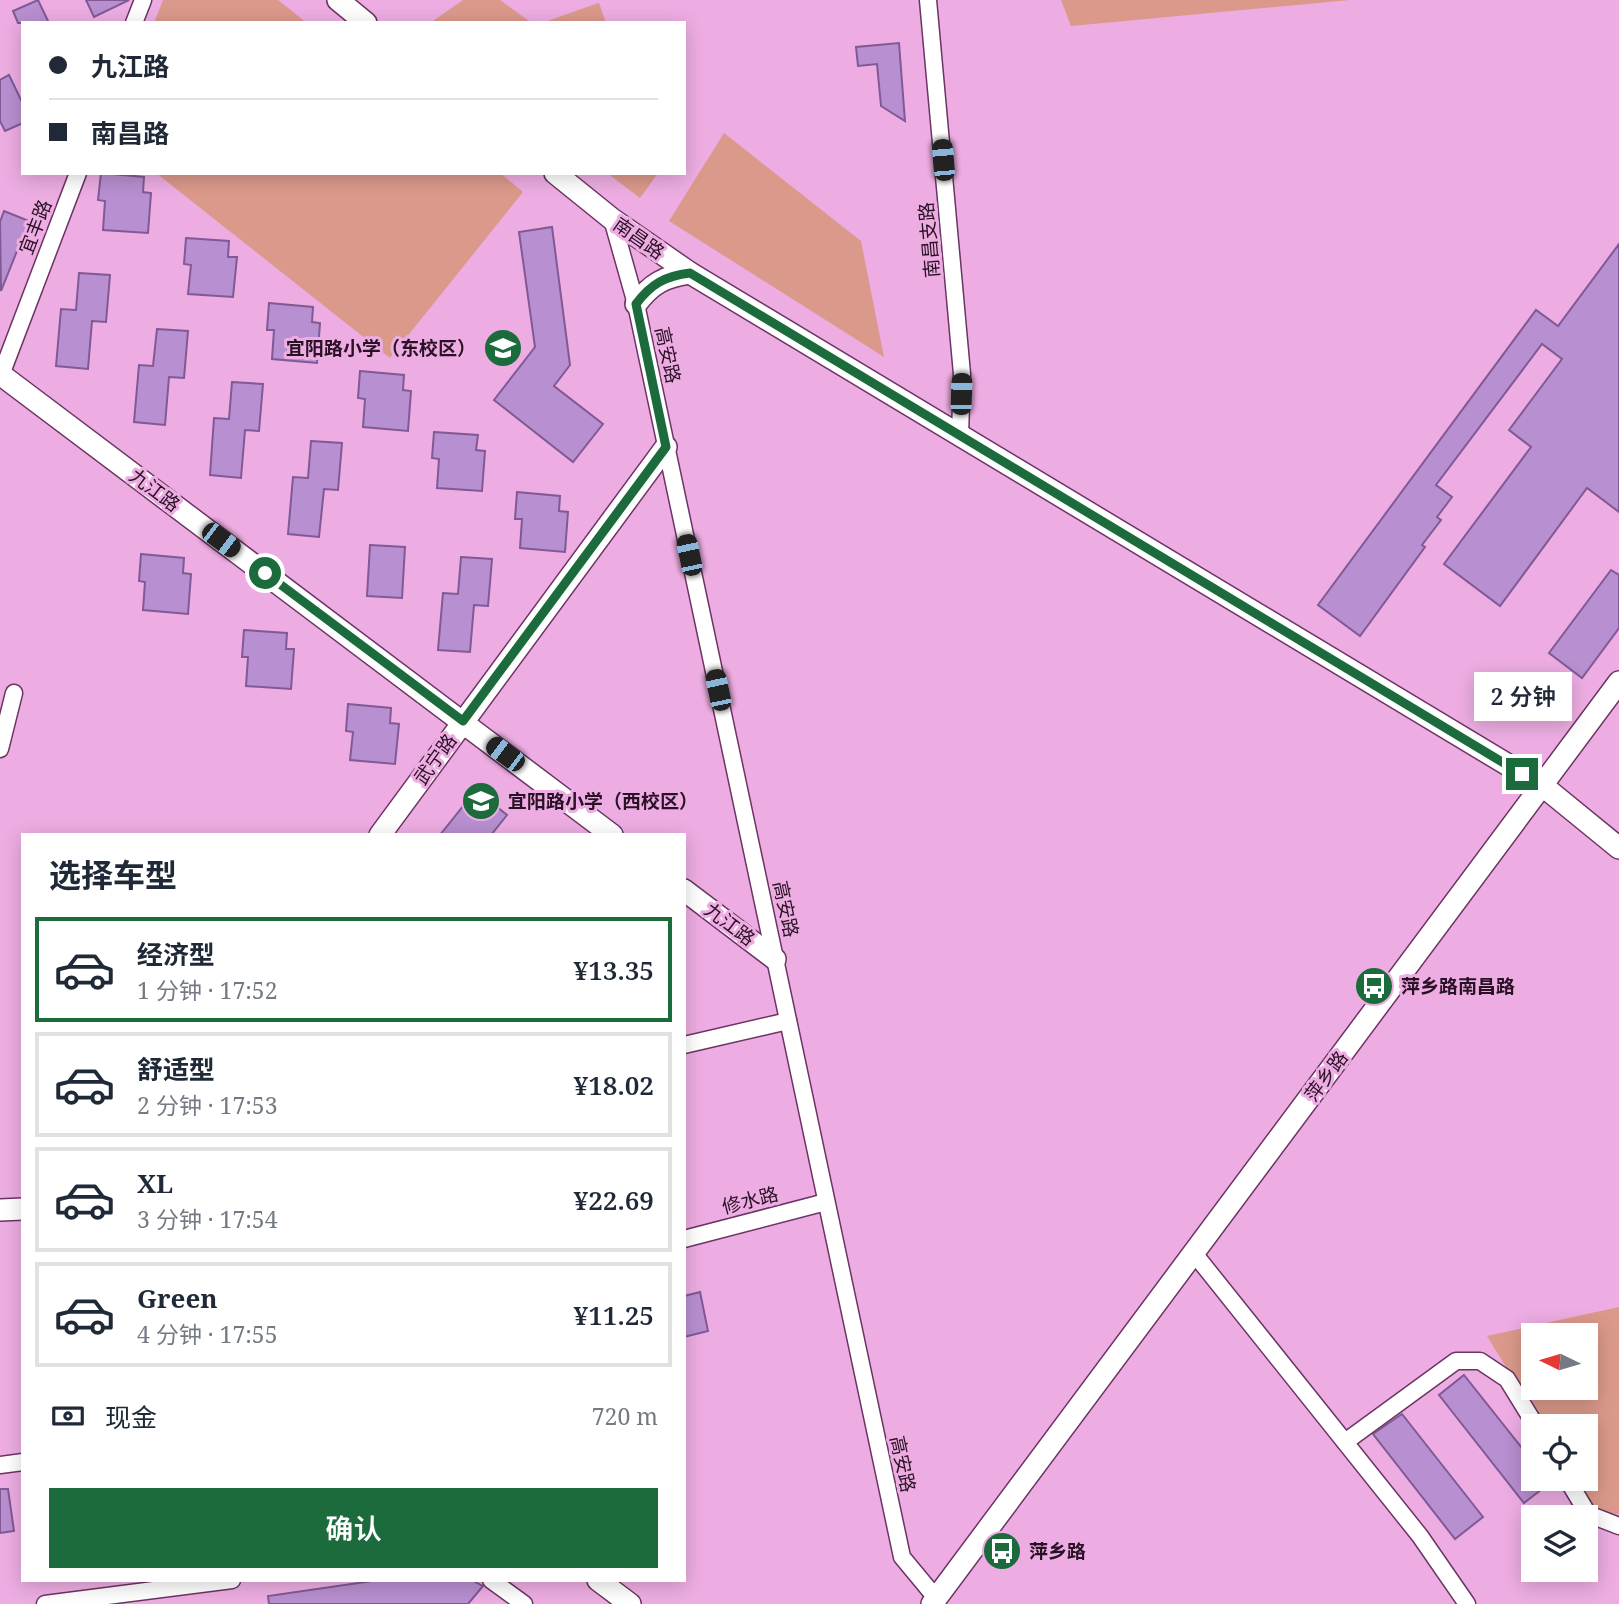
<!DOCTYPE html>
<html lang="zh">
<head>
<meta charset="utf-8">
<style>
	:root { --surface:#fff; --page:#f6f6f7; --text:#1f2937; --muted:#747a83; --line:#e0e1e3; --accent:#1b6b3c }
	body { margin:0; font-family:"Noto Serif","Noto Sans SC",serif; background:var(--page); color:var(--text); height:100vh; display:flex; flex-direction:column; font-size:26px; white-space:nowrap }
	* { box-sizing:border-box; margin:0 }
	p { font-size:23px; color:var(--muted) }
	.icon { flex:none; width:38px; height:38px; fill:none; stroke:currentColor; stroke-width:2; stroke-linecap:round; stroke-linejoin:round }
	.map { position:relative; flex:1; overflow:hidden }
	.side { position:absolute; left:21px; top:833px; width:665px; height:749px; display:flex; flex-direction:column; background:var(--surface); border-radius:0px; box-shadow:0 4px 18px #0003 }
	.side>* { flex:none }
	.top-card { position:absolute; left:21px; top:21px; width:665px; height:154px; border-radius:0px; box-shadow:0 4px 18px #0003; display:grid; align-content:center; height:154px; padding:0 28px; background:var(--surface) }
	.needle { width:46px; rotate:275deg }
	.tools { position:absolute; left:1521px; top:1323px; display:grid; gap:14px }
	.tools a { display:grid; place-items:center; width:77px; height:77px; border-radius:0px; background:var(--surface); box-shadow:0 4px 18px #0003; font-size:35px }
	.end { position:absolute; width:32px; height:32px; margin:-16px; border:9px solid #1b6b3c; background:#fff; box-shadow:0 0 0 4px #fff }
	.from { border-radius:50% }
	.bubble { position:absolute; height:49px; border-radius:0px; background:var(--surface); box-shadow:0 4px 18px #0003; font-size:23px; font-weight:600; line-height:49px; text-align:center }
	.car { position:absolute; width:21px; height:42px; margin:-21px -10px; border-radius:9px; box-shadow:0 0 5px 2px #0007; background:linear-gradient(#222 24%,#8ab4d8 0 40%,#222 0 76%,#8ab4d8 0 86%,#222 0) }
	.top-card b { display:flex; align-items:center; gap:24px; height:66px; font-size:26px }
	.top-card b+b { border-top:2px solid var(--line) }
	.top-card i { width:18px; height:18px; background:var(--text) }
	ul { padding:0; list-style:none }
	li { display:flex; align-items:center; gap:21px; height:105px; margin:0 14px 10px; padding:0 14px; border:4px solid var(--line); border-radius:0px }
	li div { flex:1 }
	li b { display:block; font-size:26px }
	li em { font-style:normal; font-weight:600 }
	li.on { border-color:var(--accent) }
	li>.icon { width:63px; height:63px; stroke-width:1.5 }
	h2 { padding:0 28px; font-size:32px; line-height:84px }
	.pay { display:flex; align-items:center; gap:18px; height:77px; padding:0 28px; font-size:26px }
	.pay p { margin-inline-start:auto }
	.action { display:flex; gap:14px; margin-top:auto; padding:14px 28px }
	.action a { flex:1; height:80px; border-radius:0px; background:var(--accent); color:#fff; font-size:28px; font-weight:600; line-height:80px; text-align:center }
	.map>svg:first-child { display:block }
</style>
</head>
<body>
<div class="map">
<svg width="1619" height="1604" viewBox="0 0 1619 1604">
	<rect width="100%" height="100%" fill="#edade2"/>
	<!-- green -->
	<g fill="#db998b" fill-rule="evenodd">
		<polygon points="163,0 278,0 307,23 154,23"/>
		<polygon points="463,0 500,0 532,23 430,23"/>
		<polygon points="1061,0 1350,0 1071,26"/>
		<polygon points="599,3 606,23 542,23 598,3"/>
		<polygon points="724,133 861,241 884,357 669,221"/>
		<polygon points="156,173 500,173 523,192 390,358"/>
		<polygon points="607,173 658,173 640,198"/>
		<path d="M1619 1307V1514C1594 1513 1586 1498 1574 1479H1586V1426H1542L1487 1336ZM1533 1335H1586V1388H1533Z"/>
	</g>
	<!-- building -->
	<g fill="#b88fd0" stroke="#805995" stroke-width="2">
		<polygon points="38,0 49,23 18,23 13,11"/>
		<polygon points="86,0 129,0 94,17"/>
		<polygon points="899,43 905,121 881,106 877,64 858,66 856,47"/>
		<polygon points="9,75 23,104 23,123 5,131 0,121 0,80"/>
		<polygon points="101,173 144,177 143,192 151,193 148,233 103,230 105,201 98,200"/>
		<polygon points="4,211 29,221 1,291 0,222"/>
		<polygon points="552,227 570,365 554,386 603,424 573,462 494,400 535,347 519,232"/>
		<polygon points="186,238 229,241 228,257 237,257 233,297 188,294 191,265 184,264"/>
		<polygon points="1619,244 1619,512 1587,488 1500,606 1444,564 1531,447 1509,430 1562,359 1542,344 1436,485 1452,497 1437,517 1441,520 1422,545 1425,547 1360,636 1318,605 1536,310 1558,326"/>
		<polygon points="79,273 110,275 106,322 92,321 88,369 56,366 61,309 76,310"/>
		<polygon points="269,303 313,307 312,322 320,323 317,363 272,359 274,330 267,330"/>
		<polygon points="157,329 188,331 184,378 169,377 165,425 134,422 139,365 153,366"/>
		<polygon points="360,371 404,375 403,390 411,391 408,431 363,427 365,399 358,398"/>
		<polygon points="232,382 263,384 259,431 245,430 241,478 210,475 214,418 229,419"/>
		<polygon points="434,432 478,435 476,450 485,451 482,491 437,488 439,459 432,458"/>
		<polygon points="311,441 342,443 338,490 324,489 319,537 288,534 293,477 308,478"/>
		<polygon points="517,492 560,496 559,511 568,512 565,552 520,548 522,519 515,519"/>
		<polygon points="370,545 405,547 402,598 367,596"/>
		<polygon points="141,554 184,558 183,573 191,574 188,614 143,610 145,582 139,581"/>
		<polygon points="461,557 492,559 488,606 474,605 470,652 438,650 443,593 458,594"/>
		<polygon points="1611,570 1619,575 1619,628 1582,678 1549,653"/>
		<polygon points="244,630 287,633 286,649 294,649 291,689 246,686 248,657 242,657"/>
		<polygon points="348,704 391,708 390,723 399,724 395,764 350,760 353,732 346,731"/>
		<polygon points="476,790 507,815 491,835 440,835"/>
		<polygon points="700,1292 708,1331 684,1337 684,1296"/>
		<polygon points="1464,1375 1533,1462 1533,1479 1555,1479 1524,1503 1439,1395"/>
		<polygon points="1402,1414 1483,1517 1455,1539 1373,1434"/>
		<polygon points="0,1489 8,1489 14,1531 0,1533"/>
		<polygon points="379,1580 472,1580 483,1586 468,1604 269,1604 268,1596"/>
	</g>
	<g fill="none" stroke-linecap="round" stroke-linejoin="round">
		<defs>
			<g id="street">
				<polyline points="928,0 962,374 960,435"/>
				<polyline points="134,23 143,0"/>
				<polyline points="612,219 636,304 902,1557 936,1598"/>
				<polyline points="1,375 78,173"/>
				<polyline points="0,749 14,693"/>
				<polyline points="684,1045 788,1021"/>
				<polyline points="684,1239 826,1202"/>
				<polyline points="1193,1252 1420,1536 1467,1604"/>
				<polyline points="1345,1442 1456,1361 1480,1361 1507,1379 1536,1426"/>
				<polyline points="0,1465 23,1462"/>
				<polyline points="1567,1479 1588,1514 1619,1526"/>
				<polyline points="491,1580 524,1604"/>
				<polyline points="45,1604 232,1580"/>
			</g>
			<g id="secondary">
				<polyline points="338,0 366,23"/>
				<polyline points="555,173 612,219 690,273 1543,786 1619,848"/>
				<path d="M636 304C651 284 665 276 690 273"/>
				<polyline points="0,374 612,835"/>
				<polyline points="380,835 666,447"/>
				<polyline points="684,890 775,959"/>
				<polyline points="0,1210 23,1209"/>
				<polyline points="598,1580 630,1604"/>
				<polyline points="932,1604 1619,682"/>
			</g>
		</defs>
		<!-- street casing -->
		<use href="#street" stroke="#6b3463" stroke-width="19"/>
		<!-- secondary casing -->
		<use href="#secondary" stroke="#6b3463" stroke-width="24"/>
		<!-- street -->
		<use href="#street" stroke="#fff" stroke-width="16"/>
		<!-- secondary -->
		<use href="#secondary" stroke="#fff" stroke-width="21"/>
	</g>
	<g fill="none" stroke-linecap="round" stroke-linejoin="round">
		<!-- route -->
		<path stroke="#1b6b3c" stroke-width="9" d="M265 573 463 721 666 447 636 304C651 284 665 276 690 273L1522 774"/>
	</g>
	<!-- icons -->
	<defs>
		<symbol id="school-disc" viewBox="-11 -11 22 22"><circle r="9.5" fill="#1b6b3c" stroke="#edade2"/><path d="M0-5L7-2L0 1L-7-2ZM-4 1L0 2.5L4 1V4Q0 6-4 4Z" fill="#fff"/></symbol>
		<symbol id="bus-disc" viewBox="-11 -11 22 22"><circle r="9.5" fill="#1b6b3c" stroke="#edade2"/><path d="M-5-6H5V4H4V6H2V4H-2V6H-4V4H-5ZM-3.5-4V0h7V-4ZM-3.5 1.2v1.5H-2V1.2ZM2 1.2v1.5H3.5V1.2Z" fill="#fff"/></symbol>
	</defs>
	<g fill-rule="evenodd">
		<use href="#school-disc" x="481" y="326" width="44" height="44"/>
		<use href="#school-disc" x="459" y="779" width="44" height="44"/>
		<use href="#bus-disc" x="1352" y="964" width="44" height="44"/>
		<use href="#bus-disc" x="980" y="1529" width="44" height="44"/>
	</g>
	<g text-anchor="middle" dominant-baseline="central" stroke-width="6" stroke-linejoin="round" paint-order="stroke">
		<!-- street labels -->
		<g font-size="19" fill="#2a1226" stroke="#edade2">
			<text transform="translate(35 227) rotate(-69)">宜丰路</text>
			<text transform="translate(639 238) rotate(35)">南昌路</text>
			<text transform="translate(929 240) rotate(-95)">南昌支路</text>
			<text transform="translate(668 355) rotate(78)">高安路</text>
			<text transform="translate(155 490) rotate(37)">九江路</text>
			<text transform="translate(435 759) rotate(-54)">武宁路</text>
			<text transform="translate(786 909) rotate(78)">高安路</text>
			<text transform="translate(730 924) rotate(37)">九江路</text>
			<text transform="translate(1326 1076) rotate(-53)">萍乡路</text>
			<text transform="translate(750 1200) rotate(-14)">修水路</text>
			<text transform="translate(903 1464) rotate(78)">高安路</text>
		</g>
		<!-- poi labels -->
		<g font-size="19" font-weight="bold" fill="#2a1226" stroke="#edade2" text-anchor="start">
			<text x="476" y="348" text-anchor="end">宜阳路小学（东校区）</text>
			<text x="508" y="801">宜阳路小学（西校区）</text>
			<text x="1401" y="986">萍乡路南昌路</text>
			<text x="1029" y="1551">萍乡路</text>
		</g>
	</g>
</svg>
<div class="tools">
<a><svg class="needle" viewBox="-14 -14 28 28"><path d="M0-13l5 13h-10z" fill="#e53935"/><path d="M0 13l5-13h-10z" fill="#747a83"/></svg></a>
<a><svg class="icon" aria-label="locate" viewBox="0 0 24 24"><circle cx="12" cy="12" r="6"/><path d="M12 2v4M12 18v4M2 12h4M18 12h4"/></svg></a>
<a><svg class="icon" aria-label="layers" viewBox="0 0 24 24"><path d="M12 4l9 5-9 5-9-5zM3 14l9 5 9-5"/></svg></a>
</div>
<i class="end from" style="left:265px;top:573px"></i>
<i class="end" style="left:1522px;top:774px"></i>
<div class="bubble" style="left:1474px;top:672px;width:98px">2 分钟</div>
<i class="car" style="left:943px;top:160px;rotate:355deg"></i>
<i class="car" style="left:961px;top:394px;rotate:2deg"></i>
<i class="car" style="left:221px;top:540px;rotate:127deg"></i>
<i class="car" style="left:689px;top:555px;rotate:348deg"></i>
<i class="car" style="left:718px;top:690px;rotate:348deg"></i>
<i class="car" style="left:505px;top:754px;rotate:307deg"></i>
<div class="top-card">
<b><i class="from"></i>九江路</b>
<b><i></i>南昌路</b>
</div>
<section class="side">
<h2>选择车型</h2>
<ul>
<li class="on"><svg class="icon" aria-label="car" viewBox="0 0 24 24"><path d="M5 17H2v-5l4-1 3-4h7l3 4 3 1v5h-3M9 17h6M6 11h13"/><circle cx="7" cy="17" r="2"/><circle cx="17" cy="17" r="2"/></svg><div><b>经济型</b><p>1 分钟 · 17:52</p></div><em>¥13.35</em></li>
<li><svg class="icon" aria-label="car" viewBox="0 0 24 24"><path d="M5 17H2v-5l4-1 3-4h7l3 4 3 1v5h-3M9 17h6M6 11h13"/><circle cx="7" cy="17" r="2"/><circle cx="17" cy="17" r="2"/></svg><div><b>舒适型</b><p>2 分钟 · 17:53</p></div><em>¥18.02</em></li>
<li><svg class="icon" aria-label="car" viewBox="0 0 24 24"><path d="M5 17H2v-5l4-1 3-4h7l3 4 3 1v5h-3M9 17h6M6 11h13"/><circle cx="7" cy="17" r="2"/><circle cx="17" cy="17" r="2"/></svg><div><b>XL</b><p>3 分钟 · 17:54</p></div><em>¥22.69</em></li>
<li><svg class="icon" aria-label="car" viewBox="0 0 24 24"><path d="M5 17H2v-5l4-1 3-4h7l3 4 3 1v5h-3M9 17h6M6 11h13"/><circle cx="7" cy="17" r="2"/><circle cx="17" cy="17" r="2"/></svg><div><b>Green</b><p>4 分钟 · 17:55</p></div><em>¥11.25</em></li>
</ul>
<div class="pay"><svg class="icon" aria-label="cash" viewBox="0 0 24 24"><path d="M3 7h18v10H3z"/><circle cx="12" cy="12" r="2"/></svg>现金<p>720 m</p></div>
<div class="action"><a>确认</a></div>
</section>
</div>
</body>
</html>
